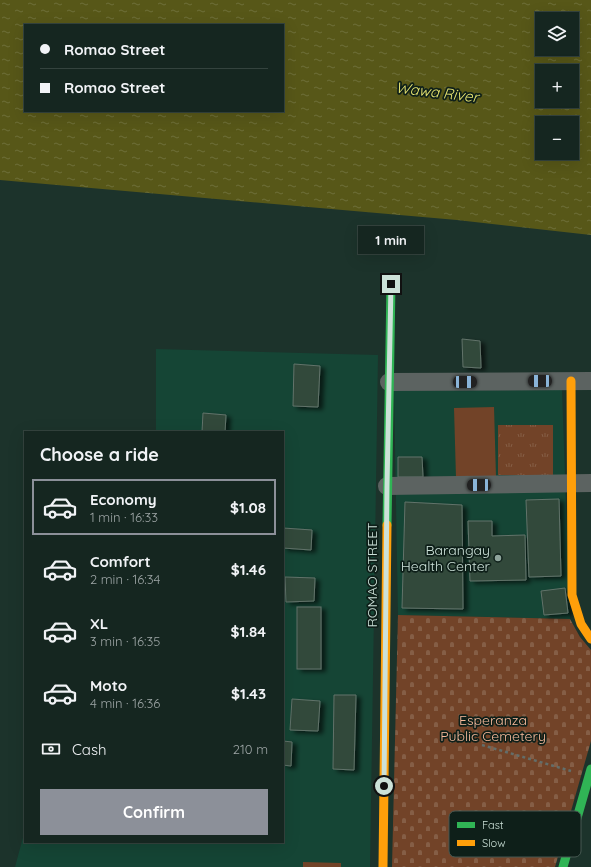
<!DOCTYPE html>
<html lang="en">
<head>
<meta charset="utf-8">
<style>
	:root { --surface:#152620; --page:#22322d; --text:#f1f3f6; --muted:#9da5a5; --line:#34433e; --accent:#8c9099 }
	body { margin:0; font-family:Quicksand,sans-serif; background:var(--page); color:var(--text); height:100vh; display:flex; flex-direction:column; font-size:15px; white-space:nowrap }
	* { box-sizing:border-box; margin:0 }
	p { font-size:13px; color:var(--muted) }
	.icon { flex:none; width:22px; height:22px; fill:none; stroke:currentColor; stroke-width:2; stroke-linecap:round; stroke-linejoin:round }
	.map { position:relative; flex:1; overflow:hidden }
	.details { position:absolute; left:24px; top:431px; width:260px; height:412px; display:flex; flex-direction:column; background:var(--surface); border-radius:0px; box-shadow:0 4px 16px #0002,0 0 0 1px var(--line) }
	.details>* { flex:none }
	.guide { position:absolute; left:24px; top:24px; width:260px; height:88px; border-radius:0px; box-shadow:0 4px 16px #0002,0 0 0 1px var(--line); display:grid; align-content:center; height:88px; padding:0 16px; background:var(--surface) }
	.fabs { position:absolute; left:535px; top:12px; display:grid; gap:8px }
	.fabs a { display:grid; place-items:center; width:44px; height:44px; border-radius:0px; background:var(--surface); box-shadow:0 4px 16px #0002,0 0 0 1px var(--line); font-size:20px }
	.end { position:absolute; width:18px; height:18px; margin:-9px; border:5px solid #cce1d8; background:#111; box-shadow:0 0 0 2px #111 }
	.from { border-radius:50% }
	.bubble { position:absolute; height:28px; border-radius:0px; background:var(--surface); box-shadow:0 4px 16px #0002,0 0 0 1px var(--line); font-size:13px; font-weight:800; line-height:28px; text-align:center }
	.car { position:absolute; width:12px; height:24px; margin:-12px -6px; border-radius:5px; box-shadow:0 0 3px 1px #0007; background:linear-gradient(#222 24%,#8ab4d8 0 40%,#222 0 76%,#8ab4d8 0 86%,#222 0) }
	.guide b { display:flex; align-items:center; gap:14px; height:38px; font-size:15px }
	.guide b+b { border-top:1px solid var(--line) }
	.guide i { width:10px; height:10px; background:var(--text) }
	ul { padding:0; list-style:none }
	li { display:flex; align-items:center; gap:12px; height:56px; margin:0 8px 6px; padding:0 8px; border:2px solid transparent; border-radius:0px }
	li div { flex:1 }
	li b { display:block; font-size:15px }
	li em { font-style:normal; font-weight:800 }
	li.active { border-color:var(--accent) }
	li>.icon { width:36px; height:36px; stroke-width:1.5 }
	h2 { padding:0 16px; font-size:18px; line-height:48px }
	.pay { display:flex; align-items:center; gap:10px; height:44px; padding:0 16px; font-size:15px }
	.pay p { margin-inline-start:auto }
	.action { display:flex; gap:8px; margin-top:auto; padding:8px 16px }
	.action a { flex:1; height:46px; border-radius:0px; background:var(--accent); color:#fff; font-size:16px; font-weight:800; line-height:46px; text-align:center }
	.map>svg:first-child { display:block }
</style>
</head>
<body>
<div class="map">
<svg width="591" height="867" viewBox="0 0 591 867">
	<defs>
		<pattern id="cemetery-stones" width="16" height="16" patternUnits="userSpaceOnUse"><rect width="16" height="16" fill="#724328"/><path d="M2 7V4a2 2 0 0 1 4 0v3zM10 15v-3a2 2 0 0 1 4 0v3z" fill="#855e46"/></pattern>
		<pattern id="park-tufts" width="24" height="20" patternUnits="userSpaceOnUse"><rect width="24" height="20" fill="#724328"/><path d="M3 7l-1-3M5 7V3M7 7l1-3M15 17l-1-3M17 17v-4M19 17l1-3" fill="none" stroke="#855e46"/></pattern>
		<pattern id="water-ripples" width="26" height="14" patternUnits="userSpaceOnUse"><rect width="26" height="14" fill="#575718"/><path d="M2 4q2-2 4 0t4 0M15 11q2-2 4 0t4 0" fill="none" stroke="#6e6f39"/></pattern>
		<filter id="shadow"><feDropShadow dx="4.5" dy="2.5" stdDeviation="2" flood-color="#0009"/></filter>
	</defs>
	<rect width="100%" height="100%" fill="#1c332b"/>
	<!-- built -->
	<g fill="#154535">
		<polygon points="156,349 378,355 370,867 15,867 25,830 25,842 283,842 283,432 156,432"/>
		<polygon points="562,390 570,619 398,615 394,391"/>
	</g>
	<!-- cemetery -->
	<polygon fill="url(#cemetery-stones)" points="398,615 570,619 580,637 591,650 591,741 555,867 392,867"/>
	<!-- park -->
	<rect fill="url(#park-tufts)" x="498" y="425" width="55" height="50"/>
	<!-- garden -->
	<g fill="#724328">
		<polygon points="494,407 496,477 456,478 454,408"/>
		<polygon points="303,862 341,863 341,867 303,867"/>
	</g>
	<!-- water -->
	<path fill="url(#water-ripples)" fill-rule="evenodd" d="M0 0H591V235L457 220 0 180ZM542 19H572V49H542ZM25 25H283V111H25ZM542 71H572V101H542ZM542 123H572V153H542Z"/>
	<!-- building -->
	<g fill="#30483a" stroke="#62736a" filter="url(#shadow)">
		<polygon points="462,339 480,341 481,368 463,367"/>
		<polygon points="294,364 320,366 318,407 293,406"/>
		<polygon points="203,413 226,415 225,432 202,432"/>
		<polygon points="398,457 422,457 423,477 398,477"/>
		<polygon points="559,499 561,576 529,577 526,500"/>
		<polygon points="405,502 462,505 463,609 402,608"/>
		<polygon points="468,521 492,521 492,536 525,535 526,580 470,581"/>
		<polygon points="283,528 312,530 311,550 283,548"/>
		<polygon points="285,577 315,578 314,601 286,602"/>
		<polygon points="565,588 568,613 544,615 541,591"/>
		<rect x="297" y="607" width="24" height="62"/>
		<polygon points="334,695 356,695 354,770 333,769"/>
		<polygon points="292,699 320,701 318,731 290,730"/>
		<polygon points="283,741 292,742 291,766 283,765"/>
	</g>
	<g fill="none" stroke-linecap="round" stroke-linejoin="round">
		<!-- path -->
		<polyline stroke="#636e6a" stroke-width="2.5" stroke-dasharray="3 3" stroke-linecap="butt" points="482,745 571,771"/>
		<!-- street -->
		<g stroke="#5c6361" stroke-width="18">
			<polyline points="389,382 591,381"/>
			<polyline points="387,486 591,483"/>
		</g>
		<!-- fast -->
		<g stroke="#30b455" stroke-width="9">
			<polyline points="387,525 391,284"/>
			<polyline points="563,867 591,769"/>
		</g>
		<!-- slow -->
		<g stroke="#ff9f0a" stroke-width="9">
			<polyline points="571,381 572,595 581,624 591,639"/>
			<polyline points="383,867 387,525"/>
		</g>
	</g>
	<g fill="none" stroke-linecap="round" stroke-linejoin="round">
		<!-- route -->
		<polyline stroke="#cce1d8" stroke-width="5" points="384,786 387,486 391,284"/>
	</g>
	<!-- markers -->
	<circle fill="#8ea49b" stroke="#0e1f19" stroke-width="1.5" cx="498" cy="558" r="4"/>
	<g text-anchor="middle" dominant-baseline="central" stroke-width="3.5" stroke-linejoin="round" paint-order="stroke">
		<!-- poi labels -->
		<g font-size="14" fill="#cce1d8" stroke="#0e1f19" text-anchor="end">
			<text x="490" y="550">Barangay<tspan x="490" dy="16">Health Center</tspan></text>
		</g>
		<!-- street labels -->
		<g font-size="14" fill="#cce1d8" stroke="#0e1f19">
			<text transform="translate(372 575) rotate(-90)">ROMAO STREET</text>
		</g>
		<!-- park labels -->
		<g font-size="14" fill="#f9bb9c" stroke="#0e1f19">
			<text x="493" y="720">Esperanza<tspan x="493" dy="16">Public Cemetery</tspan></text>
		</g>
		<!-- water labels -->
		<g font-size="15" font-style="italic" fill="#e9e671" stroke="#0e1f19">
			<text transform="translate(437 92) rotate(7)">Wawa River</text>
		</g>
	</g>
	<!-- legend -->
	<rect x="449" y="811" width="132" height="46" rx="6" fill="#0e1f19" stroke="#475952" stroke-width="1"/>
	<rect x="457" y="822" width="18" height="6" fill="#30b455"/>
	<rect x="457" y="840" width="18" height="6" fill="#ff9f0a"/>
	<g font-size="11" fill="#cce1d8">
		<text x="482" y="829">Fast</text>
		<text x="482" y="847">Slow</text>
	</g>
</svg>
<div class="fabs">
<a><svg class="icon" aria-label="layers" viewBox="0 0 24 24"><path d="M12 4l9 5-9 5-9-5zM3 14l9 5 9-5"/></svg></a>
<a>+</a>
<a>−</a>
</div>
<i class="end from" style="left:384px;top:786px"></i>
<i class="end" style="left:391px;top:284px"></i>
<div class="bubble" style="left:358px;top:226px;width:66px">1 min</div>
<i class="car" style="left:540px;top:381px;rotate:270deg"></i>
<i class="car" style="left:465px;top:382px;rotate:90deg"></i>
<i class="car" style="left:479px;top:485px;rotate:269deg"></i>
<div class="guide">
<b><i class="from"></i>Romao Street</b>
<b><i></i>Romao Street</b>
</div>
<section class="details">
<h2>Choose a ride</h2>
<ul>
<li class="active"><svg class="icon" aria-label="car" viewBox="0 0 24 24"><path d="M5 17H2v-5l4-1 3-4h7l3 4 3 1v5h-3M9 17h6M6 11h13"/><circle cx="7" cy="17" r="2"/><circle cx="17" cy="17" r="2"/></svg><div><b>Economy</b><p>1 min · 16:33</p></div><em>$1.08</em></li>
<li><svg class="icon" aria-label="car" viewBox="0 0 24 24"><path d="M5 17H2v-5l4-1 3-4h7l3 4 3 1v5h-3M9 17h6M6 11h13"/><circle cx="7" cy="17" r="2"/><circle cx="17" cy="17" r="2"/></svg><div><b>Comfort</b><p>2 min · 16:34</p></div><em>$1.46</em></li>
<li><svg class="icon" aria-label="car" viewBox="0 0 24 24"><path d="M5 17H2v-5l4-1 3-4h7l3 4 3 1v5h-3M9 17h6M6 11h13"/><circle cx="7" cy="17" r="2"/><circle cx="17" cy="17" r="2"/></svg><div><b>XL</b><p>3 min · 16:35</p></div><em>$1.84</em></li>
<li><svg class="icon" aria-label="car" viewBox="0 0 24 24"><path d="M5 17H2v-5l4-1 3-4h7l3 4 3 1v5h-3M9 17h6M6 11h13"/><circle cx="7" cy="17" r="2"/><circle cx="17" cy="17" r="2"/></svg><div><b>Moto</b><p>4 min · 16:36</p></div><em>$1.43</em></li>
</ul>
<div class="pay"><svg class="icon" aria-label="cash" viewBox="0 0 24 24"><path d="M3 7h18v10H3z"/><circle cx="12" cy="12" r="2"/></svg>Cash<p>210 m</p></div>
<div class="action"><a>Confirm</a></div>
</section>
</div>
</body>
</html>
